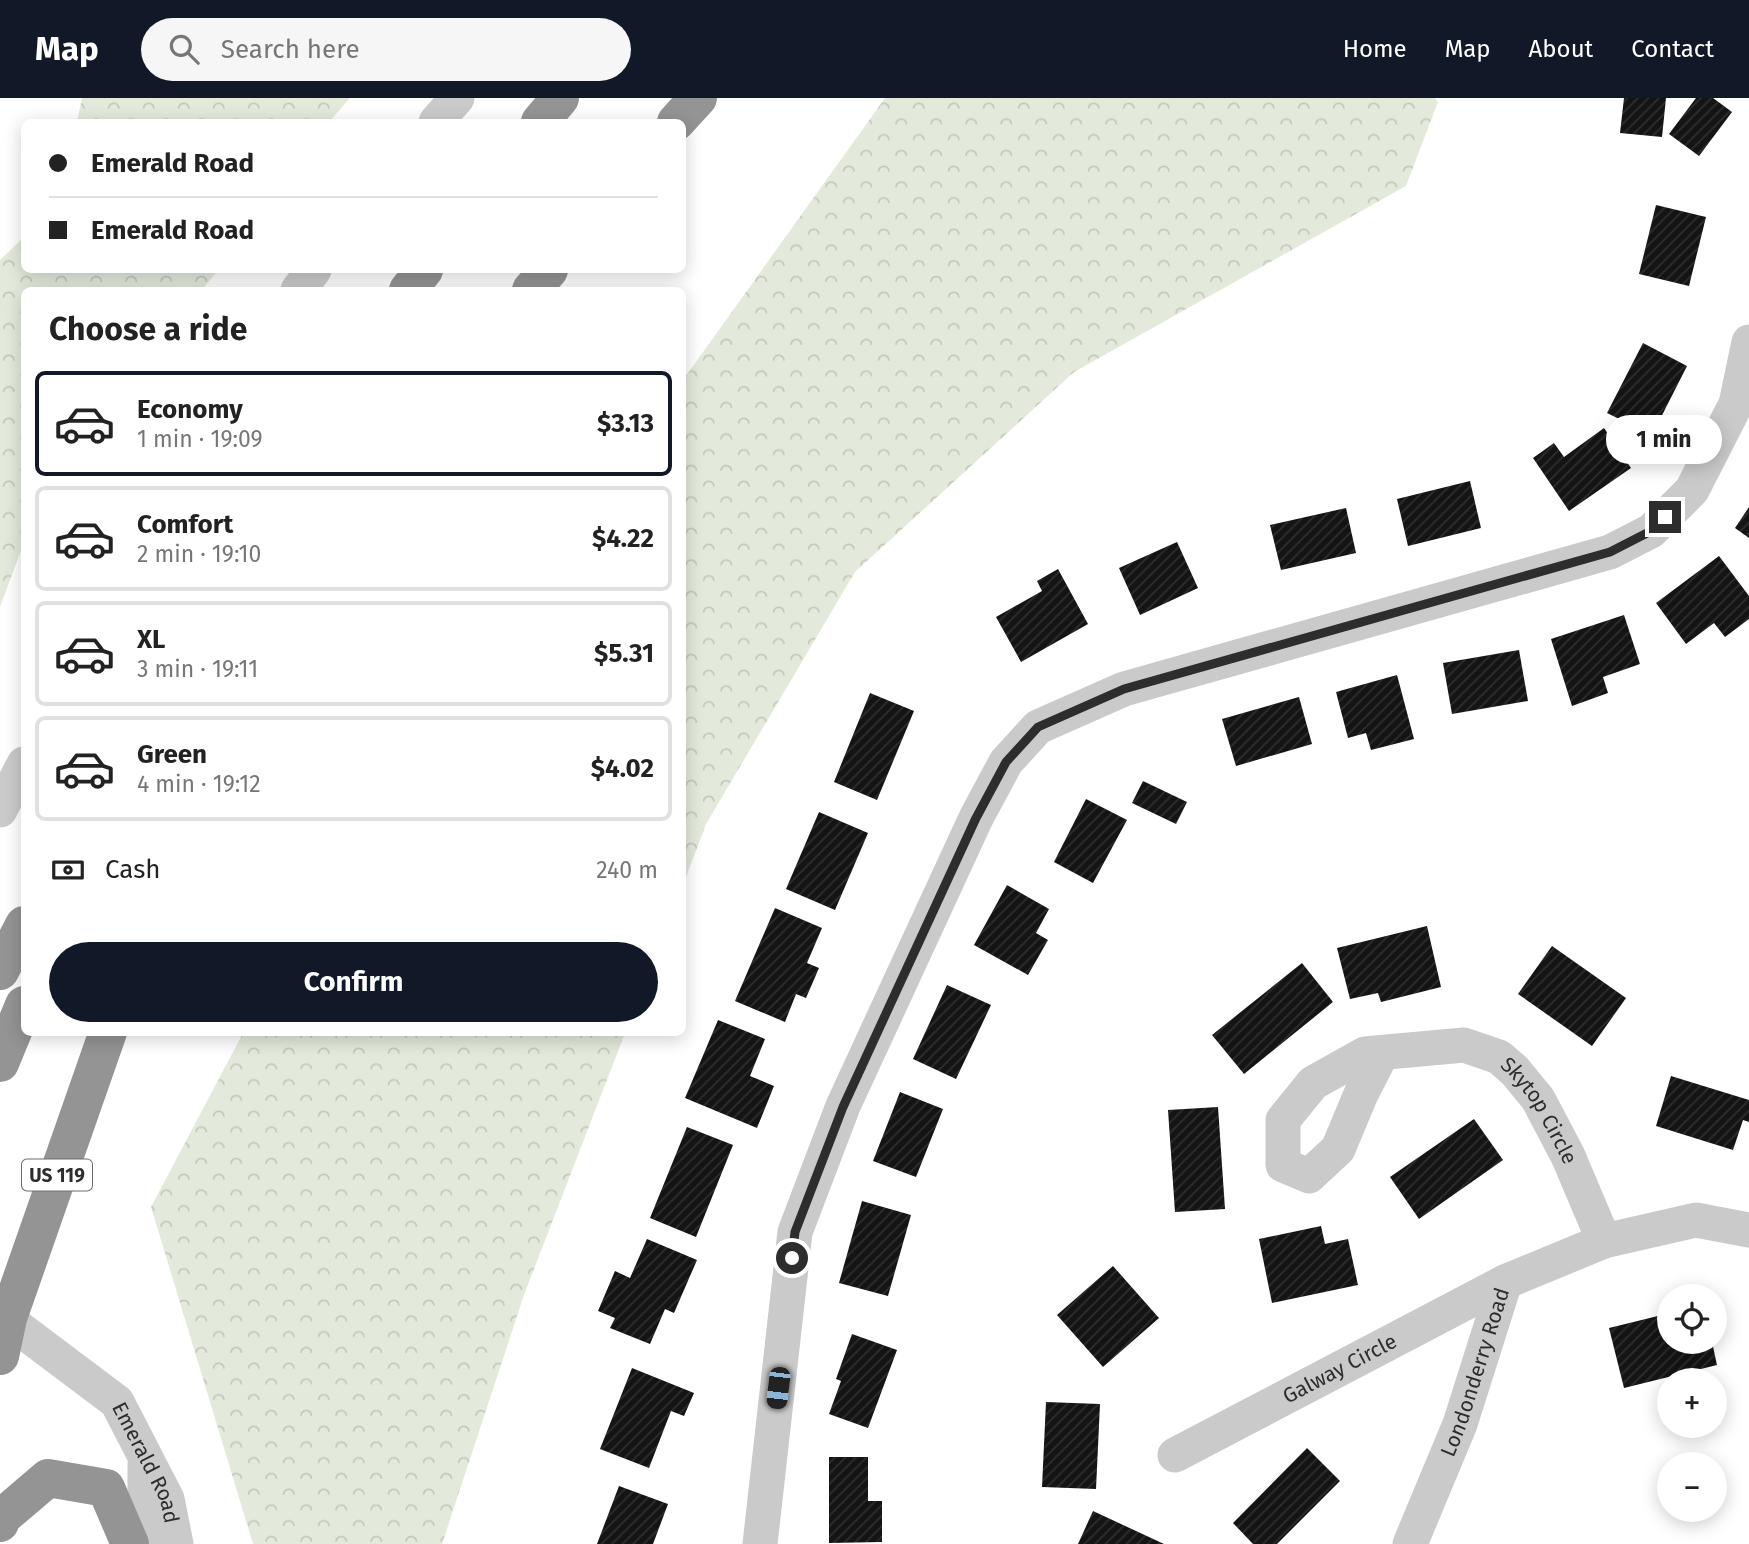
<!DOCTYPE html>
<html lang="en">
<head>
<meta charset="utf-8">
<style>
	:root { --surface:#fff; --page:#f6f6f6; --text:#222; --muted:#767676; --line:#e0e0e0; --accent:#111827 }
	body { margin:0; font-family:"Fira Sans",sans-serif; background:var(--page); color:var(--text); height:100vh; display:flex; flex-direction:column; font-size:26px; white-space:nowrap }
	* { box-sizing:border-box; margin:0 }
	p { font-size:23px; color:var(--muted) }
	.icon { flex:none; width:38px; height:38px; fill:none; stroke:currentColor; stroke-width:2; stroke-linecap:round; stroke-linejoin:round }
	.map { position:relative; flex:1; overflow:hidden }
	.drawer { position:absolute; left:21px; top:189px; width:665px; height:749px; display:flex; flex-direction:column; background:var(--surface); border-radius:10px; box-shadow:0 4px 18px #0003 }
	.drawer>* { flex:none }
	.top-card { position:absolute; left:21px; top:21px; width:665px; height:154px; border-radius:10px; box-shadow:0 4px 18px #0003; display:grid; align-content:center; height:154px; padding:0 28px; background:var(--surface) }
	.controls { position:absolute; left:1657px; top:1186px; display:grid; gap:14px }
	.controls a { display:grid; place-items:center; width:70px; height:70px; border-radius:50%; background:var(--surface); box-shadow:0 4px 18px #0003; font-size:35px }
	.end { position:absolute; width:32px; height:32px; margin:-16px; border:9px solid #2d2d2d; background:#fff; box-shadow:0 0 0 4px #fff }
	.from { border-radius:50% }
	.bubble { position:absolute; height:49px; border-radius:24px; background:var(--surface); box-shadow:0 4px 18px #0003; font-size:23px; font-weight:700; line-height:49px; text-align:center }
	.car { position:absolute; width:21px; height:42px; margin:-21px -10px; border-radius:9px; box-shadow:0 0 5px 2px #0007; background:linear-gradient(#222 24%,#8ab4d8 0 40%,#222 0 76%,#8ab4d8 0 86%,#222 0) }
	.top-card b { display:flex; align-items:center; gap:24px; height:66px; font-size:26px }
	.top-card b+b { border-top:2px solid var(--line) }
	.top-card i { width:18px; height:18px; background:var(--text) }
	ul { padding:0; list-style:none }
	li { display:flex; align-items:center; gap:21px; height:105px; margin:0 14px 10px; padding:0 14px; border:4px solid var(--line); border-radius:10px }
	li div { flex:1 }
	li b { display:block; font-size:26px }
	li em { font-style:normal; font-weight:700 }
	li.selected { border-color:var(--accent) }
	li>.icon { width:63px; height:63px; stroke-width:1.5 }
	h2 { padding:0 28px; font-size:32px; line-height:84px }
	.pay { display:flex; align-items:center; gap:18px; height:77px; padding:0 28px; font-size:26px }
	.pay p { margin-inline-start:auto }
	.cta { display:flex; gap:14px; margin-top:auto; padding:14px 28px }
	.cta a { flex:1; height:80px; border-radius:42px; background:var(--accent); color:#fff; font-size:28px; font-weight:700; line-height:80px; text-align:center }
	header { display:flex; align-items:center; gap:42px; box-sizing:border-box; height:98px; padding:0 35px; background:var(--accent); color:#fff }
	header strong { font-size:33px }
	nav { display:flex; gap:38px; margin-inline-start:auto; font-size:24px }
	.search { width:490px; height:63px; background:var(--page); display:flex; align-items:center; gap:18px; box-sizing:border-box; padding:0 24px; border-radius:38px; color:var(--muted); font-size:26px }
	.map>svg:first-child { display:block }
</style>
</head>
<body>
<header>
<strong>Map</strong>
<div class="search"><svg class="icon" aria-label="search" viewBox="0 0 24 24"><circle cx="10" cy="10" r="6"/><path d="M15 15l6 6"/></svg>Search here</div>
<nav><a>Home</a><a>Map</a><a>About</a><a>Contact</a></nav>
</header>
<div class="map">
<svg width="1749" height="1446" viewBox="0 0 1749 1446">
	<defs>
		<pattern id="forest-crowns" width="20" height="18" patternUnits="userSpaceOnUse" patternTransform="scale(1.75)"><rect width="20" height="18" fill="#e3eadb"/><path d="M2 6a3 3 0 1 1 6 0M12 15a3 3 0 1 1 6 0" fill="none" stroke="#c3c9bc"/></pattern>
		<pattern id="building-hatch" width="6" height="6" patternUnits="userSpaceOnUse" patternTransform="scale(1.75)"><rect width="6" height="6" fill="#141414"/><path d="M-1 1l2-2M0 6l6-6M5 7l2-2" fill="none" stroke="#2e2e2e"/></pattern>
	</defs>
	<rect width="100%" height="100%" fill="#fff"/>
	<!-- forest -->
	<g fill="url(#forest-crowns)">
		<polygon points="82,0 350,0 329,24 77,24"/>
		<polygon points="885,0 1435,0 1438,4 1406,88 1074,274 855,474 706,726 683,787 683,282"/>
		<polygon points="24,139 24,172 218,172 202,192 24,192 24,444 0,509 0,162"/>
		<polygon points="243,935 625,935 524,1197 442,1446 253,1446 151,1109"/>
	</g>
	<!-- building -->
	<g fill="url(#building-hatch)">
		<polygon points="1624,0 1666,0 1662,39 1620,35"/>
		<polygon points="1696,0 1713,0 1732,14 1699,58 1669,36"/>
		<polygon points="1656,107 1706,119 1689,188 1639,176"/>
		<polygon points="1643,245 1687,268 1652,337 1607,315"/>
		<polygon points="1604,330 1631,370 1569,413 1533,360 1554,345 1564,359"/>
		<polygon points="1470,383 1481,430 1408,448 1397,401"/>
		<polygon points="1749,409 1749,440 1735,430"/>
		<polygon points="1346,410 1356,455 1281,472 1270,427"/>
		<polygon points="1177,444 1198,490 1140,517 1119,470"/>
		<polygon points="1719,458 1749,498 1749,521 1725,539 1714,525 1686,546 1656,505"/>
		<polygon points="1058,471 1088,526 1021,564 996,519 1042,493 1037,483"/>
		<polygon points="1624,517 1640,566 1603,579 1608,595 1572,608 1551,541"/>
		<polygon points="1519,552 1528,603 1452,616 1443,565"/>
		<polygon points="1397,577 1414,641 1371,652 1366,635 1348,640 1336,594"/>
		<polygon points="870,595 914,613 877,702 834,684"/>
		<polygon points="1299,599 1312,646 1236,668 1222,621"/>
		<polygon points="1143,683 1187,704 1176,726 1132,705"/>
		<polygon points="1086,701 1127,722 1093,785 1054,764"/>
		<polygon points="819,714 868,735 835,812 786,791"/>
		<polygon points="1007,787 1049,811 1036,835 1048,842 1028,877 974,847"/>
		<polygon points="775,810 822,830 807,865 819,870 806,900 796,896 785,924 735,903"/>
		<polygon points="1427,828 1441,889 1381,904 1378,895 1350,901 1337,850"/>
		<polygon points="1552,848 1626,900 1592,948 1518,896"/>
		<polygon points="1302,865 1333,904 1244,976 1212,937"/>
		<polygon points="947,887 991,907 956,981 913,961"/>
		<polygon points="718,922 765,941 750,978 774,988 757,1030 685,1000"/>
		<polygon points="1671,978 1749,1002 1749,1024 1743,1022 1733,1052 1656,1028"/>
		<polygon points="900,994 943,1011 916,1079 873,1063"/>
		<polygon points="1218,1009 1225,1111 1175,1114 1168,1012"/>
		<polygon points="1474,1021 1503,1062 1419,1121 1390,1079"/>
		<polygon points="687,1029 733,1047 696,1139 650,1120"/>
		<polygon points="862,1103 911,1117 888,1198 839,1185"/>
		<polygon points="1321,1128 1325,1146 1348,1141 1358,1187 1272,1205 1259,1141"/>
		<polygon points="647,1141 697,1162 674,1215 665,1211 650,1246 610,1230 615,1220 598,1213 615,1173 630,1180"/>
		<polygon points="1113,1168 1159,1220 1103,1269 1057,1217"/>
		<polygon points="1670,1215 1670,1244 1712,1244 1717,1267 1624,1290 1609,1230"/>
		<polygon points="852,1236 897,1252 868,1330 829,1316 841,1283 836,1281"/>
		<polygon points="632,1270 694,1295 684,1318 671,1313 649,1370 600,1351"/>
		<polygon points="1046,1304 1100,1306 1096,1391 1042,1389"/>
		<polygon points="1307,1350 1340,1383 1277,1446 1253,1446 1233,1425"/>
		<polygon points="829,1359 868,1359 868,1403 882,1403 882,1444 829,1445"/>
		<polygon points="619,1388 668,1406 653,1446 597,1446"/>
		<polygon points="1093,1413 1164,1446 1078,1446"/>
	</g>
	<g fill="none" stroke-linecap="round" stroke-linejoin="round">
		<!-- street -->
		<g stroke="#cacaca" stroke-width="35">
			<polyline points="436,24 457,0"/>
			<polyline points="298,192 314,172"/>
			<polyline points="0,712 24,666"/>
			<path id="s1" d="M1382 955 1361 996 1338 1051 1309 1078 1283 1067V1022L1313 985 1365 956 1464 947 1499 959 1515 973 1538 1001 1568 1058 1604 1143"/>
			<path id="s2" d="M0 1216 117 1304 167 1401 176 1446"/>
			<path id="s3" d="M1175 1357 1505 1184 1604 1143 1696 1122 1749 1132"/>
			<polyline points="145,1367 145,1446"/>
			<polyline points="760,1446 795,1134 843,1008 976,720 1006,664 1038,629 1124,591 1610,454 1651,433 1692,392 1736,306 1749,244"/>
			<path id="s4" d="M1410 1446 1460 1326 1505 1184"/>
		</g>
		<!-- highway -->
		<g stroke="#949494" stroke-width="38">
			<polyline points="540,24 560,0"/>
			<polyline points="676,24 698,0"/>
			<polyline points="408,192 424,172"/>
			<polyline points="531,192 549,172"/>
			<polyline points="0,873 24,827"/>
			<polyline points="0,965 24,907"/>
			<polyline points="0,1258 8,1220 108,934"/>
			<polyline points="0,1425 1,1420 48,1380 106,1390 130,1446"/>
		</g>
	</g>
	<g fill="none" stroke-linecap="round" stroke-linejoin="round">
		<!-- route -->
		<polyline stroke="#2d2d2d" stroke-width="9" points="792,1160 795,1134 843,1009 976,720 1006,664 1038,629 1124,591 1610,454 1651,433 1665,419"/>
	</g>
	<g text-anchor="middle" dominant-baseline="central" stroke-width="7" stroke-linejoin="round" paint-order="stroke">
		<!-- shield labels -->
		<rect fill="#fff" stroke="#6c6c6c" stroke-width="2" x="22" y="1061.5" width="70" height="31" rx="5"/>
		<g font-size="19" font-weight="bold" fill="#2d2d2d">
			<text x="57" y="1077">US 119</text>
		</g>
		<!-- street labels -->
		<g font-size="21" fill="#2d2d2d" stroke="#fff">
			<text stroke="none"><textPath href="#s1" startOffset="530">Skytop Circle</textPath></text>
			<text stroke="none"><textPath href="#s3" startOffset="186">Galway Circle</textPath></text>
			<text stroke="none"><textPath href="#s4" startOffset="184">Londonderry Road</textPath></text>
			<text stroke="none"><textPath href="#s2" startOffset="214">Emerald Road</textPath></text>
		</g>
	</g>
</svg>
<div class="controls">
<a><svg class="icon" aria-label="locate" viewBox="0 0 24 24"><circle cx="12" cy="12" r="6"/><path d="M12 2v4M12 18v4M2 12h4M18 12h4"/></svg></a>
<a>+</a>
<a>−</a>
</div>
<i class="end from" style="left:792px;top:1160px"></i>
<i class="end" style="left:1665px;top:419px"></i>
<div class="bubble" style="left:1606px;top:317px;width:116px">1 min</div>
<i class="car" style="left:778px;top:1290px;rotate:187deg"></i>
<div class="top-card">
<b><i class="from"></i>Emerald Road</b>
<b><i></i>Emerald Road</b>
</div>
<section class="drawer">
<h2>Choose a ride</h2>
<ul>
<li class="selected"><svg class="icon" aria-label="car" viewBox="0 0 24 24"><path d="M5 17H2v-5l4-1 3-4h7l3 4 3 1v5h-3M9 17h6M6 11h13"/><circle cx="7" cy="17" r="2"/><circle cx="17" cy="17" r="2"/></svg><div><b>Economy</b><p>1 min · 19:09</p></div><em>$3.13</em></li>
<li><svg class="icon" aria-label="car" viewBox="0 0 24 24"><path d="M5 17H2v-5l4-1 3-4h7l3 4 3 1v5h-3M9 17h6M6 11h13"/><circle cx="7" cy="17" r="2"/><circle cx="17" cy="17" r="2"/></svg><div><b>Comfort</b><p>2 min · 19:10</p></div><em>$4.22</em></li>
<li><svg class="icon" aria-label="car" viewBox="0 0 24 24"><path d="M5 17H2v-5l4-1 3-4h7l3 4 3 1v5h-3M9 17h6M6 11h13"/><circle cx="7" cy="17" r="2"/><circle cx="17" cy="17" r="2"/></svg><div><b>XL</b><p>3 min · 19:11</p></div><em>$5.31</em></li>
<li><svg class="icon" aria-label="car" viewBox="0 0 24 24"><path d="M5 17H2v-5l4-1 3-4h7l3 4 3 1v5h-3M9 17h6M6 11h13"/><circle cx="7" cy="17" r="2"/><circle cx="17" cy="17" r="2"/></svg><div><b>Green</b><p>4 min · 19:12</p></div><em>$4.02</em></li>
</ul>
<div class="pay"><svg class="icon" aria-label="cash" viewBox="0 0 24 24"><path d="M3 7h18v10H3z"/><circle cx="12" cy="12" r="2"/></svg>Cash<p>240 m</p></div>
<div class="cta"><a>Confirm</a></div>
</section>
</div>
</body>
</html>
